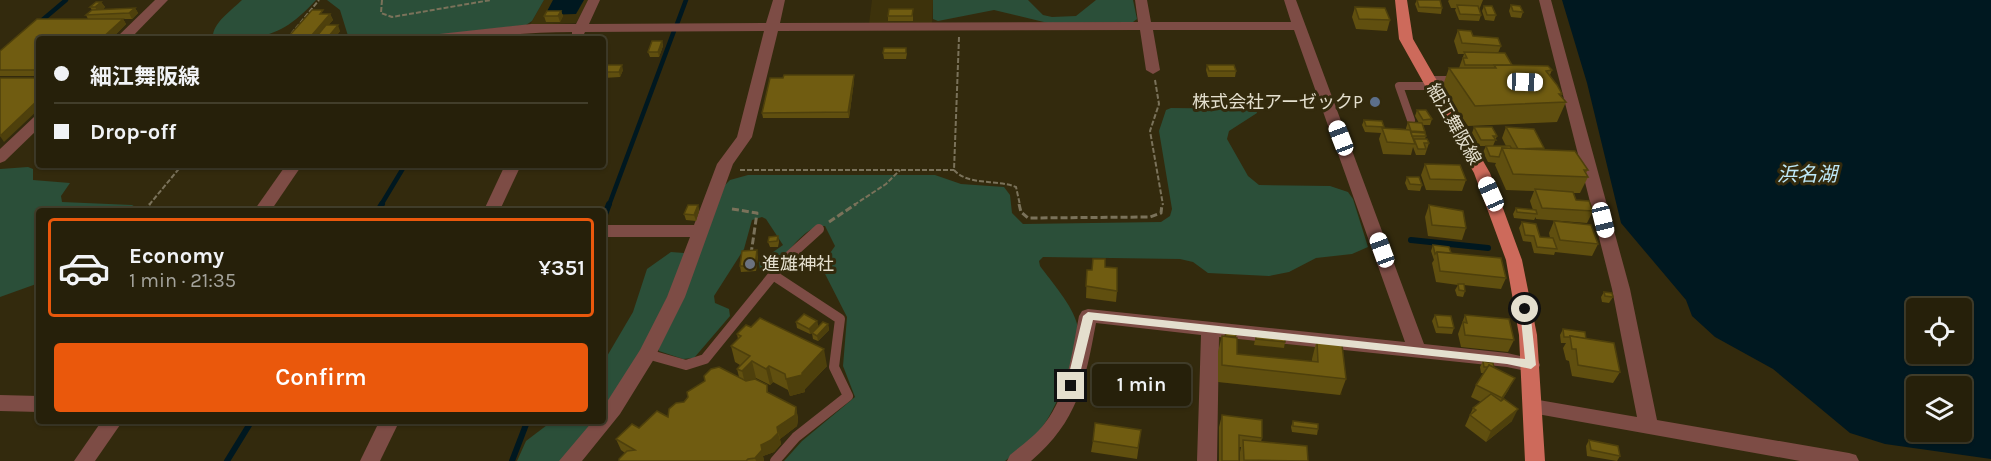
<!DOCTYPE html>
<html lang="en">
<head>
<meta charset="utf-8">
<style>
	:root { --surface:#26200a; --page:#322d18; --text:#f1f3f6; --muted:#a4a39c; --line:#423e2b; --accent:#ea580c }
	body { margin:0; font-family:Karla,"Noto Sans JP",sans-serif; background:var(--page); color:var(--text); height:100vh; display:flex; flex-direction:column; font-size:22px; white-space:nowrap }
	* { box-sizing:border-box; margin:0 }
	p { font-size:20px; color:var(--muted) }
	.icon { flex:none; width:33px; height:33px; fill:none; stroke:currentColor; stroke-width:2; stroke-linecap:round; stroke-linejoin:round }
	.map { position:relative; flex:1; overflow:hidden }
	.sheet { position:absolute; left:36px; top:208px; width:570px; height:216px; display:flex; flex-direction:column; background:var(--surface); border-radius:6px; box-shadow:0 2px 4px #0004,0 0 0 2px var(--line) }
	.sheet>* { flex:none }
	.hud { position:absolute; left:36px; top:36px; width:570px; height:132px; border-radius:6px; box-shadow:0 2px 4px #0004,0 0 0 2px var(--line); display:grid; align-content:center; height:132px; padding:0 18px; background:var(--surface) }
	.controls { position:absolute; left:1906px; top:298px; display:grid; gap:12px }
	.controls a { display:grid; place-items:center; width:66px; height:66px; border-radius:6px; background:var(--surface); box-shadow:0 2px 4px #0004,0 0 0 2px var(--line); font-size:30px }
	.end { position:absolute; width:27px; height:27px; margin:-14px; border:8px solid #e4dfce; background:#111; box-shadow:0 0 0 3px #111 }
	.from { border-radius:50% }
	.bubble { position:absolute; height:42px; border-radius:6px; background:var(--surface); box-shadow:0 2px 4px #0004,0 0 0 2px var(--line); font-size:20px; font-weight:600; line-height:42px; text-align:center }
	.car { position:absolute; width:18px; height:36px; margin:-18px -9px; border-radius:8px; box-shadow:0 0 4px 2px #0007; background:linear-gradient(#fff 24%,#345 0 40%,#fff 0 76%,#345 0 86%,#fff 0) }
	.hud b { display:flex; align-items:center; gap:21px; height:57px; font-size:22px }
	.hud b+b { border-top:2px solid var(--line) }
	.hud i { width:15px; height:15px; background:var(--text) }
	ul { padding:10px 0 0; list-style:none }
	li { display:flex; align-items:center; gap:18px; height:99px; margin:0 12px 9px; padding:0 6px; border:3px solid transparent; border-radius:6px }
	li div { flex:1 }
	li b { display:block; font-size:22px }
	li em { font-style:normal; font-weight:600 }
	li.selected { border-color:var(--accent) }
	li>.icon { width:54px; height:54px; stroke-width:1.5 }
	.cta { display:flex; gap:12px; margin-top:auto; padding:12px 18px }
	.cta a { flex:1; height:69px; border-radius:6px; background:var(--accent); color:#fff; font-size:24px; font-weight:600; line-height:69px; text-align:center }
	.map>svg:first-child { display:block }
</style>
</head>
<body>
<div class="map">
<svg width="1991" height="461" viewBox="0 0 1991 461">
	<rect width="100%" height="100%" fill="#332a0d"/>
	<!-- built -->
	<g fill="#3d320b">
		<polygon points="544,0 588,0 576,23 530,25"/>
		<polygon points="872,0 933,0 932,24 869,24"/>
		<polygon points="1219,335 1337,347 1342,395 1218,382"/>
	</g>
	<!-- green -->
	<g fill="#2b4f39">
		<path d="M242 0H316C281 38 262 39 213 39 211 24 232 10 242 0Z"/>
		<polygon points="327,0 544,0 532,21 526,25 404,39 349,39 340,10"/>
		<polygon points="933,0 1028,0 1043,15 1052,17 1076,16 1096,0 1133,0 1137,19 1133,22 1048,23 994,10 938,21 933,19"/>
		<path d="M1171 108 1256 109 1257 113 1229 131 1227 139 1248 176 1259 185 1330 186 1348 192 1353 199 1368 247 1352 254 1316 258 1289 272 1269 276 1208 273 1193 262 1180 259 1043 257 1039 261 1040 266C1051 281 1073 306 1077 324 1083 346 1055 413 1040 430 1030 442 1017 451 1005 461H784L802 441 855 397 843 366 847 317 821 266 835 246 825 226C797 225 782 273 760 270L759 262 783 245 766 219 762 217 752 220 744 249 714 296 715 303 729 309 730 316 694 358 683 359 659 351 658 347 688 282 725 185 730 180 748 175H935L961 184 1004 187 1010 195 1012 213 1023 224 1161 222 1170 216 1172 209 1159 131 1166 110Z"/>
		<polygon points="28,167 33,169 33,180 70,183 61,196 62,202 132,205 139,209 137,212 39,212 39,283 0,297 0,169"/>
		<polygon points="671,252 684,253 686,257 641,354 603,414 603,363 633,312 647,269"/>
		<polygon points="551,422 598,422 562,461 517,461 526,441"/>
	</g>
	<!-- water -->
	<g fill="#001820" fill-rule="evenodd">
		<polygon points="553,0 584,0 576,14 545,15"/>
		<path d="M1562 0H1991V459L1885 444 1850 433 1773 369 1715 337 1692 316 1686 300 1621 223 1587 83ZM1917 309H1962V354H1917ZM1917 387H1962V432H1917Z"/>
	</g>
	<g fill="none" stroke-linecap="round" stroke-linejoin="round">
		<!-- stream-far1 -->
		<g stroke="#001820" stroke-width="4.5">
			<polyline points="40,22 66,0"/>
			<polyline points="677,24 686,0"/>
			<polyline points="480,39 482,37"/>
			<polyline points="381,205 405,165"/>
			<polyline points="609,205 674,31"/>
		</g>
		<!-- stream -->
		<g stroke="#001820" stroke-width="6">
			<polyline points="377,212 382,204"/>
			<polyline points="603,220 609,204"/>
			<polyline points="1411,240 1488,248"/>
			<polyline points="227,461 251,422"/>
			<polyline points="512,461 527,422"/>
		</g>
		<!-- path-far1 -->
		<g stroke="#7a725a" stroke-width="2" stroke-dasharray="5 2" stroke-linecap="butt">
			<polyline points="382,0 381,13 392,17 491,0"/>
			<path d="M959 37 954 170C968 186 997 179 1016 187L1020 205"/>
			<polyline points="287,39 319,0"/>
			<polyline points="1155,80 1159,104 1150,131 1163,205"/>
			<polyline points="740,170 954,170"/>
			<polyline points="149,205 182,165"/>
			<polyline points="854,205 886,184 900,170"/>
		</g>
		<!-- path -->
		<g stroke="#7a725a" stroke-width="3" stroke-dasharray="7 3" stroke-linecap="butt">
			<polyline points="1019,204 1021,212 1028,218 1150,217 1161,213 1162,204"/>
			<polyline points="732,209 757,213 751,254"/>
			<polyline points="143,212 150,204"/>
			<polyline points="829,222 856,204"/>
		</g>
		<!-- service-far1 -->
		<polyline stroke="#7d4c45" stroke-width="8" points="1411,120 1399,86 1432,86"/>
		<!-- service -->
		<g stroke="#7d4c45" stroke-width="10">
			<polyline points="773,275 840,319 834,367 848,396 796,437 775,461"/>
			<polyline points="647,354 686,365 705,359 787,258 819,229"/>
		</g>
		<!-- minor -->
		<g fill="#7d4c45" fill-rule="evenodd">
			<polygon points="155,0 168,0 130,39 115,39"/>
			<path d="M588 0H600L589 24 766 23 773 0H785L780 23 1138 22 1135 0H1147L1151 22H1291L1284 0H1296L1424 344 1507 353 1538 360 1540 365 1538 370 1531 372 1507 367 1219 337 1217 461H1197L1201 335 1096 323C1085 382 1078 421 1031 461H1007L1010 455C1022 445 1035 436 1045 423 1068 394 1072 351 1079 316L1082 311 1088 309 1405 342 1294 30H1153L1160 70 1153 74 1146 70 1140 30 778 31 752 137 733 164 685 297 654 359 620 414 582 461H559L592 422H603V408L640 350 667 297 690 237H603V225H694L717 164 737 137 764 31 585 32 582 38H572V32C522 32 473 39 423 39L430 35 531 24H576Z"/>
			<polygon points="1539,0 1551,0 1630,289 1657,420 1849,453 1856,455 1859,461 1800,461 1526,412 1523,407 1526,402 1533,399 1637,417 1612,289"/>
			<polygon points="1429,76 1467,76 1474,80 1467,84 1424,83 1422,80"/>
			<polygon points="39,116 39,128 5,161 0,163 0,149 34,117"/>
			<polygon points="286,165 302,165 270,212 253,212"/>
			<polygon points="505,165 521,165 499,212 483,212"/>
			<polygon points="0,395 39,396 39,412 0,411"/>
			<polygon points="101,422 122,422 95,461 74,461"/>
			<polygon points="379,422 399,422 380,461 360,461"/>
		</g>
		<!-- primary -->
		<polygon fill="#cd6a5b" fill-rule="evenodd" points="1395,0 1407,0 1413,39 1490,173 1522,260 1537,335 1545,461 1525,461 1519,335 1506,260 1474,173 1399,39"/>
	</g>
	<!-- wall -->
	<g fill="#604f0f">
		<polygon points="1417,0 1440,0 1442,8 1441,14 1418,12 1415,4"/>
		<polygon points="1449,0 1483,0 1479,10 1481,15 1479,21 1459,20 1455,10 1456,8 1451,8 1448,1"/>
		<polygon points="101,2 105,7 102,10 135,8 138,13 132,19 123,19 126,24 111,39 39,39 39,76 0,76 0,51 88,19 86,15 92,10 90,7"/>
		<polygon points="1511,5 1523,12 1521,18 1511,17 1509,11"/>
		<polygon points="1484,6 1496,15 1494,21 1485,20 1482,11"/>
		<polygon points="1355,7 1390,20 1387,31 1356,29 1352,17"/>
		<polygon points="561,11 563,16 560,22 546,22 544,16"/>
		<polygon points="326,14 330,14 333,20 328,25 340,31 334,39 318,39 318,38 317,39 292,39 290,35"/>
		<polygon points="913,15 913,21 888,21 888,16"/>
		<polygon points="1458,30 1501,46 1498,53 1512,65 1552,70 1550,75 1562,94 1561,96 1566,102 1557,122 1468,126 1442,88 1449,68 1459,68 1464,54 1458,54 1454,41"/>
		<polygon points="662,41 663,46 659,57 650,57 648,52"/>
		<polygon points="883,53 907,53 906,59 884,59"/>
		<polygon points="603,65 623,70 620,77 603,78"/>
		<polygon points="1207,65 1236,71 1235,77 1208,77 1206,70"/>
		<polygon points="854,81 849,118 763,118 762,113"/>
		<polygon points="1417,110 1432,119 1430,125 1423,125 1426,136 1425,139 1429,143 1425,155 1416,155 1413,147 1411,155 1383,154 1379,139 1381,133 1365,132 1362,125 1364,120 1384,128 1406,129 1406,128 1408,122 1419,123 1415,116"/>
		<polygon points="1474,127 1497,136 1493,146 1479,146 1472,133"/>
		<polygon points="1506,127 1544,148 1544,150 1588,170 1586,173 1588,177 1580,193 1573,193 1576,200 1593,211 1587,223 1536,219 1536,217 1534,220 1514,218 1513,214 1516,208 1533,210 1530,201 1534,191 1506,190 1495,165 1496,163 1488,162 1483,152 1486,146 1506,146 1502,138"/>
		<polygon points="1425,164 1466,180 1462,191 1426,190 1421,175"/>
		<polygon points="1407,177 1422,185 1420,191 1408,190 1405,183"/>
		<polygon points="698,205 699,211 696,221 686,220 684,214"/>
		<polygon points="1429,205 1466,228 1462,240 1428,236 1425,217"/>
		<polygon points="1554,221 1598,244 1592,256 1555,252 1554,255 1534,253 1531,242 1523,241 1519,228 1522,222 1540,237 1550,238 1549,233"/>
		<polygon points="778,236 779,242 778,247 770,247 768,242"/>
		<polygon points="1433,245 1506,278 1501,289 1464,285 1465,291 1463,297 1457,296 1455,290 1458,285 1436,282 1432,263 1434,260 1431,251"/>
		<polygon points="758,256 756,271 741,272 740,266"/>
		<polygon points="1093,259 1117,291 1116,302 1086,298 1087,270 1092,270"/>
		<polygon points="1604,292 1613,297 1609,303 1602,302 1601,297"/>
		<polygon points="1435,315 1454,328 1452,334 1436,333 1432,321"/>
		<polygon points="1465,315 1514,340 1508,352 1461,347 1458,334"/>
		<polygon points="817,321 818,326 828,324 829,330 818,341 813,339 812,333 810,334 797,328 796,322"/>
		<polygon points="1563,329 1586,339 1620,372 1613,383 1572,376 1569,361 1566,360 1563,348 1566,343 1561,343 1560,335"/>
		<polygon points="737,334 827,366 805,389 805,392 790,396 788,390 773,382 770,385 756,378 754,380 767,385 768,393 796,407 798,419 797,426 780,439 781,444 774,452 763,456 764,461 619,461 625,453 621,450 616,439 639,428 668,417 684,402 739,377 737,369 740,365 735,362 731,346 738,339"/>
		<polygon points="1256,334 1285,342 1284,348 1254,345"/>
		<polygon points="1222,336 1236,337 1237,354 1312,362 1312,359 1316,343 1346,379 1340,395 1218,382 1218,352"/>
		<polygon points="1483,361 1494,368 1509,389 1502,400 1512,421 1486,442 1465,426 1473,408 1481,402 1471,397 1476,385 1484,373 1481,373 1480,367"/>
		<polygon points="1222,415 1262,438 1261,442 1308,461 1240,461 1240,452 1241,447 1239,447 1239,461 1219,461 1219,427"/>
		<polygon points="1293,421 1318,429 1317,435 1292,432 1291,427"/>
		<polygon points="1141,430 1137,459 1091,452 1093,441"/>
		<polygon points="1589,440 1620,456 1617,461 1587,456 1586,446"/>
	</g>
	<!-- shaded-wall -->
	<g fill="#4e400c">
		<polygon points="101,2 105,7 99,13 95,7"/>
		<polygon points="135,8 138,13 132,19 129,13"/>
		<polygon points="561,11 563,16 560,22 558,16"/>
		<polygon points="330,14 333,20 319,36 317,36 318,38 317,39 314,39 312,35"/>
		<polygon points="123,19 126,24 111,39 101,39"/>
		<polygon points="338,25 340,31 334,39 330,39 329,36"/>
		<polygon points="662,41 663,46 659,57 658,52"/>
		<polygon points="622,65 623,70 620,77 619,72"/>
		<polygon points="854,75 854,81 849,118 848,112"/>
		<polygon points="39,99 39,109 4,142 0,136"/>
		<polygon points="698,205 699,211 696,221 694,215"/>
		<polygon points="757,250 758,256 756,271 755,266"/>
		<polygon points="817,321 818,327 810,334 809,329"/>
		<polygon points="828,324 829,330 818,341 817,336"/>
		<polygon points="824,349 827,366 805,389 805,392 790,396 786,379 802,373"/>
		<polygon points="752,361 756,378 746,388 742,371"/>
		<polygon points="769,366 773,382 770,385 766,369"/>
		<polygon points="1515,378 1509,389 1496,410 1502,398"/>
		<polygon points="796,407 798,419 797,426 780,439 777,427"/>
		<polygon points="1518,409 1512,421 1486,442 1491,431"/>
		<polygon points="778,433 781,444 774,452 763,456 764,461 756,461 755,458 761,445"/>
	</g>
	<!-- building -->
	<g fill="#705c11" stroke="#4e400c" stroke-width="1.5">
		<polygon points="1417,0 1440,0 1442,8 1419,7"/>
		<polygon points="96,2 101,2 95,7 90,7"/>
		<polygon points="1457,5 1478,6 1481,15 1460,14"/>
		<polygon points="1511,5 1520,6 1523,12 1513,11"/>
		<polygon points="1484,6 1492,6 1496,15 1487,15"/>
		<polygon points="1355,7 1385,8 1390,20 1359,19"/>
		<polygon points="135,8 129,13 86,15 92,10"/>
		<polygon points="889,9 913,9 912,16 888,16"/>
		<polygon points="312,10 323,10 320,14 330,14 312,35 290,35"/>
		<polygon points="547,11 561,11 558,16 544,16"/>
		<polygon points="37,19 123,19 101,39 39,39 39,70 0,70 0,51"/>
		<polygon points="326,25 338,25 329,36 317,36"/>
		<polygon points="1458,30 1471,31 1473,36 1498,38 1501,46 1462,43"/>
		<polygon points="652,41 662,41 658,52 648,52"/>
		<polygon points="884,48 906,48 906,53 883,53"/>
		<polygon points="1464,52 1505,53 1512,65 1465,65 1463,58 1467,58"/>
		<polygon points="603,65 622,65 619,72 603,72"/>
		<polygon points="1207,65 1234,65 1236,71 1209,71"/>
		<polygon points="1494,65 1548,66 1552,70 1546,71 1557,85 1562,94 1559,94 1566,102 1475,106 1449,68 1496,68"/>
		<polygon points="784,75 854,75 848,112 762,113 770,78 783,78"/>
		<polygon points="0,78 39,78 39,99 0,136"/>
		<polygon points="1417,110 1426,110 1432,119 1423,120"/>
		<polygon points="1364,120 1382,121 1384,127 1366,126"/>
		<polygon points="1408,122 1422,123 1425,132 1411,131"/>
		<polygon points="1474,127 1492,127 1497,136 1493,136 1496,140 1481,140"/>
		<polygon points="1506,127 1534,129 1544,148 1518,149"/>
		<polygon points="1382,128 1410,130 1415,144 1387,142"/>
		<polygon points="1411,132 1425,133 1426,136 1412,136"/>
		<polygon points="1414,139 1427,139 1429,143 1424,143 1426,149 1418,149"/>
		<polygon points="1486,146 1510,146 1512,149 1502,148 1499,157 1490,156"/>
		<polygon points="1502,148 1575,151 1588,170 1584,170 1588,177 1513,174"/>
		<polygon points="1425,164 1460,165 1466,180 1430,179"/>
		<polygon points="1407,177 1419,177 1422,185 1410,184"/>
		<polygon points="1535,189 1573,192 1576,200 1589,201 1593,211 1542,208"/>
		<polygon points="688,205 698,205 694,215 684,214"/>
		<polygon points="1429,205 1463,211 1466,228 1432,225"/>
		<polygon points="1516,208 1536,210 1537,214 1517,212"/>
		<polygon points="1554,221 1591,225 1598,244 1560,240"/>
		<polygon points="1522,222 1536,224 1540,237 1553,238 1557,249 1537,247 1534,236 1525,235"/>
		<polygon points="778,236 777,241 768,242 769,237"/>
		<polygon points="1433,245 1449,247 1451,253 1437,252 1435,254"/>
		<polygon points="757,250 755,266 740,266 742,251"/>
		<polygon points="1437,252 1501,258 1506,278 1440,271"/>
		<polygon points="1093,259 1105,259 1105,267 1117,268 1117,291 1086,286 1087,270 1092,270"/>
		<polygon points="1458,284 1464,284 1465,291 1459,290"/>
		<polygon points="1604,292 1612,293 1613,297 1605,296"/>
		<polygon points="804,314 817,321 809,329 796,322"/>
		<polygon points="1435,315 1451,316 1454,328 1438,327"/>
		<polygon points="1465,315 1509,319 1514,340 1465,335 1463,322 1467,323"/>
		<polygon points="760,318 824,349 802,373 802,375 786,379 785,374 769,366 766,369 752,361 742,371 737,369 750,356 731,346 741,336 737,334 746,325 751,327"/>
		<polygon points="823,322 828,324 817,336 812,333"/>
		<polygon points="1563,329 1585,332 1586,339 1570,336 1570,337 1564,337"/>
		<polygon points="1227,331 1237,334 1235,337 1225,336"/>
		<polygon points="1256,334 1285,337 1285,342 1256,339"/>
		<polygon points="1222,336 1237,338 1237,354 1318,362 1317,342 1342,345 1346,379 1222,365"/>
		<polygon points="1570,336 1614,343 1620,372 1578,365 1576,349 1572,349"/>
		<polygon points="1483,361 1493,363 1494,368 1489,365 1488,367 1484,367"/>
		<polygon points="1489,365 1515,378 1502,398 1476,385"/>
		<polygon points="719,367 746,381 755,379 767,385 767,392 796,407 795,415 777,427 778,433 771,440 761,445 762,450 755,458 748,459 746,461 619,461 619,459 627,451 635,450 616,439 632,424 639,428 657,411 668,417 669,409 676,403 684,402 688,397 687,392 705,381 704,376 711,369"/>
		<polygon points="1491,394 1501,401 1504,399 1518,409 1491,431 1470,415 1476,410 1473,408"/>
		<polygon points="1222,415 1262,420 1262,438 1239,435 1239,461 1222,461"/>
		<polygon points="1293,421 1318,424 1318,429 1293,426"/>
		<polygon points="1095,423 1141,430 1138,448 1093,441"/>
		<polygon points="1243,440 1307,446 1308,461 1244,460"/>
		<polygon points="1589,440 1618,446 1620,456 1591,450"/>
	</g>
	<!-- route -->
	<polygon fill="#e4dfce" points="1525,306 1530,309 1536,365 1531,369 1507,364 1093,320 1077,386 1071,390 1066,386 1083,316 1088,312 1525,359 1520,309"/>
	<!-- markers -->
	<circle fill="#5c6f8a" stroke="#332a0d" stroke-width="2" cx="1375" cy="102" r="6"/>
	<circle fill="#6b7280" stroke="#332a0d" stroke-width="2" cx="750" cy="264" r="6"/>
	<g text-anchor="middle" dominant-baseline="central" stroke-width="6" stroke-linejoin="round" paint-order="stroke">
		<!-- poi labels -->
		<g font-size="18" fill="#e4dfce" stroke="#332a0d" text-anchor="end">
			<text x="1363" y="102">株式会社アーゼックP</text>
			<text x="762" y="264" text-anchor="start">進雄神社</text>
		</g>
		<!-- street labels -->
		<g font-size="18" fill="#e4dfce" stroke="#332a0d">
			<text transform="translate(1454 124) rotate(60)">細江舞阪線</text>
		</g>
		<!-- water labels -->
		<g font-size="20" font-style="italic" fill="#bee8f8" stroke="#332a0d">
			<text x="1807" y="174">浜名湖</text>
		</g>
	</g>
</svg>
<div class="controls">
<a><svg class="icon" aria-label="locate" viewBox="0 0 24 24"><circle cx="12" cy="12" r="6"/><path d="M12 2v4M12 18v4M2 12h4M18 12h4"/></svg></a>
<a><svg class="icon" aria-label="layers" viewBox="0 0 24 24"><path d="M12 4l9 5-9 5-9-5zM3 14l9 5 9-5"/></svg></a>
</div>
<i class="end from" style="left:1525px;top:309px"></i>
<i class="end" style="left:1071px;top:386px"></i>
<div class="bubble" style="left:1092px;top:364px;width:99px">1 min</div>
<i class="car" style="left:1525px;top:82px;rotate:92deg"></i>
<i class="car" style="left:1341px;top:138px;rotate:339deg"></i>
<i class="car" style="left:1491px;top:194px;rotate:336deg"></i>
<i class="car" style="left:1603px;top:220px;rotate:166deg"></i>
<i class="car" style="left:1382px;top:250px;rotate:340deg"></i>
<div class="hud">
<b><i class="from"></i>細江舞阪線</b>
<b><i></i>Drop-off</b>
</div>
<section class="sheet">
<ul>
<li class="selected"><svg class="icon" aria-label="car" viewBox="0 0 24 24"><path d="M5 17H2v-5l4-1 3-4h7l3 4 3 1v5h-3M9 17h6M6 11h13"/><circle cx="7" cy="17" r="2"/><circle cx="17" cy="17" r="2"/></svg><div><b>Economy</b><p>1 min · 21:35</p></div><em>¥351</em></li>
</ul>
<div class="cta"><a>Confirm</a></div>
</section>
</div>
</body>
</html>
